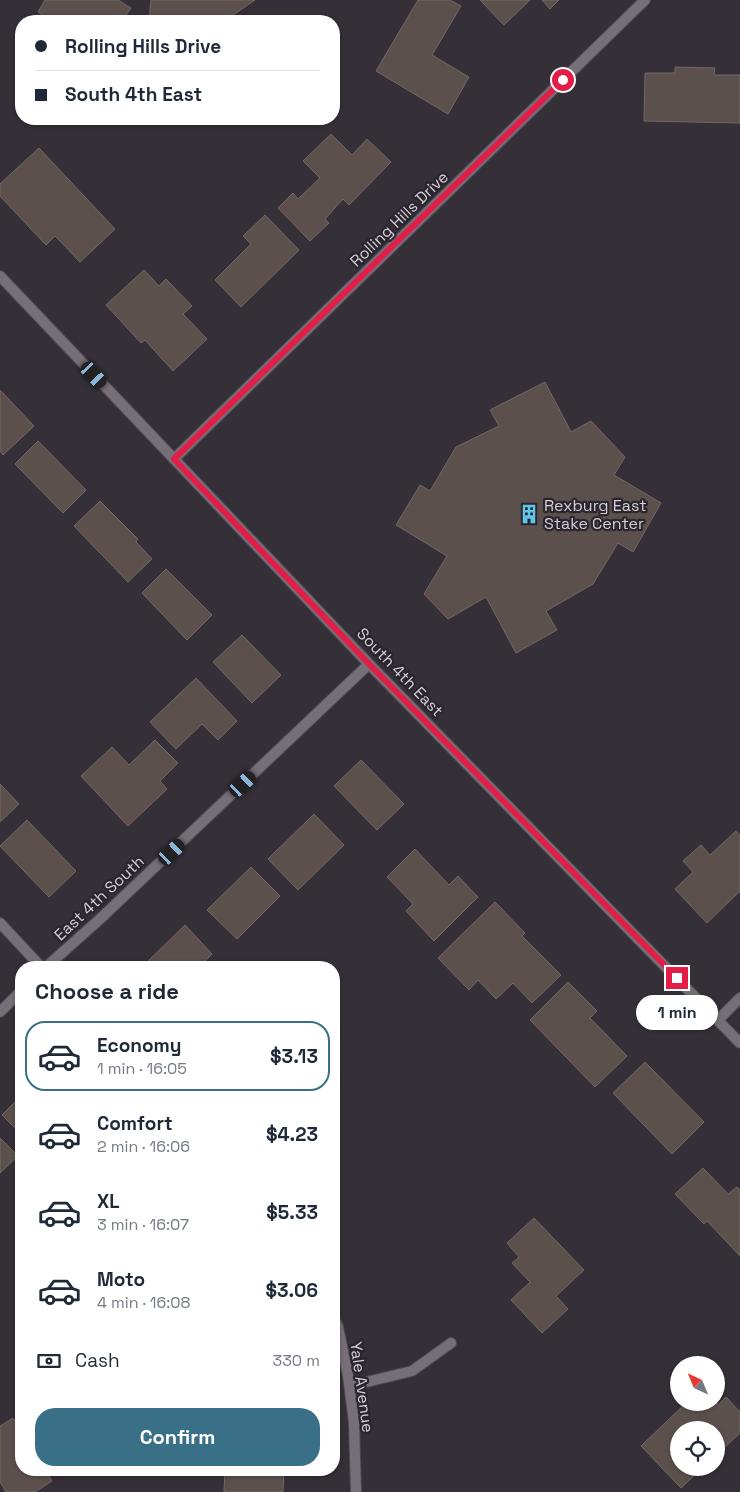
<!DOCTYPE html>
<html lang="en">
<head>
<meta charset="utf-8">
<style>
	:root { --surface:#fff; --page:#f2f2f3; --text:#1f2937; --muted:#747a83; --line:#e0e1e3; --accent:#3a7087 }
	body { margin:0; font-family:"Space Grotesk",sans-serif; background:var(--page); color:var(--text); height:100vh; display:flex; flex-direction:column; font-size:19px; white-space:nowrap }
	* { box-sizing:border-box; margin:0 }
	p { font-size:16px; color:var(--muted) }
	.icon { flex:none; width:28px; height:28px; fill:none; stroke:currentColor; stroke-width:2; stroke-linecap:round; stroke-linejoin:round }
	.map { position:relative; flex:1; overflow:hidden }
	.drawer { position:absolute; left:15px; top:961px; width:325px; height:515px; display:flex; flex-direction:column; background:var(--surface); border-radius:20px; box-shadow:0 1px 4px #0004 }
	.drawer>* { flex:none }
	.top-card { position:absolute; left:15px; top:15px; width:325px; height:110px; border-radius:20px; box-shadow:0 1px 4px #0004; display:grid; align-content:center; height:110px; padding:0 20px; background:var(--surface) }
	.needle { width:32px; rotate:316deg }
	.fabs { position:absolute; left:670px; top:1356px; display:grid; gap:10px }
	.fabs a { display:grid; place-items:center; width:55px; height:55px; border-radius:50%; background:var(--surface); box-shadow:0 1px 4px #0004; font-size:25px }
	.end { position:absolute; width:22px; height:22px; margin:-11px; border:6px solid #e11d48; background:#fff; box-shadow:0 0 0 2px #fff }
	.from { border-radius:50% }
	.bubble { position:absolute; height:35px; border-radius:18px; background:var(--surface); box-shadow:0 1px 4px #0004; font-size:16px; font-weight:700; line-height:35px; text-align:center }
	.car { position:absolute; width:15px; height:30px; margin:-15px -8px; border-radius:6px; box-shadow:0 0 4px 1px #0007; background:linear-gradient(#222 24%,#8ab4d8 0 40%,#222 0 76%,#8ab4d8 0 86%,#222 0) }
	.top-card b { display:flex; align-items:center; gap:18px; height:48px; font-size:19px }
	.top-card b+b { border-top:1px solid var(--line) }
	.top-card i { width:12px; height:12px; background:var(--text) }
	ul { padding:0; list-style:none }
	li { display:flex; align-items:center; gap:15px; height:70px; margin:0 10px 8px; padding:0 10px; border:2px solid transparent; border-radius:20px }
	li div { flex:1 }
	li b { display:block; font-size:19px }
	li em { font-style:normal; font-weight:700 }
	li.current { border-color:var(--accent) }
	li>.icon { width:45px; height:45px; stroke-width:1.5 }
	h2 { padding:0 20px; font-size:22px; line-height:60px }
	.pay { display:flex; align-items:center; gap:12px; height:55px; padding:0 20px; font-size:19px }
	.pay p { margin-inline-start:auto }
	.button { display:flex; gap:10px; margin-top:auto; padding:10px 20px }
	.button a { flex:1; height:58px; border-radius:20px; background:var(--accent); color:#fff; font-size:20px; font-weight:700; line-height:58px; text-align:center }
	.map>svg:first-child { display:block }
</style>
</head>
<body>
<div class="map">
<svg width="740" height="1492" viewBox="0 0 740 1492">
	<rect width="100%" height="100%" fill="#352f37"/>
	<!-- building -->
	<g fill="#5c504d" stroke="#756865">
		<polygon points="45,0 118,0 131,8 122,21 52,21 38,12"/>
		<polygon points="151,0 255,0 224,21 149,21"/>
		<polygon points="418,0 450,0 461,6 432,55 469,77 448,114 376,71"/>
		<polygon points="480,0 530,0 504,25"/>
		<polygon points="542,0 559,0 550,9"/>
		<polygon points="675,67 715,68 714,75 740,75 740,123 644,121 645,73 675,73"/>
		<polygon points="331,134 352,155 367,139 391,162 349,205 343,199 325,219 329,223 310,241 278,208 293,193 298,199 320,178 303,161"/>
		<polygon points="39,148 115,229 80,262 55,236 46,245 0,196 0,184"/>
		<polygon points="265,215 299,250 241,307 215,280 251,244 243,236"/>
		<polygon points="144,270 159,286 166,279 192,306 183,314 207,339 173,371 145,340 141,343 106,305"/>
		<polygon points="545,382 571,432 591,421 625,457 614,475 661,503 633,552 618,543 593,584 546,611 557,630 516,653 486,597 448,619 424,594 447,556 396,525 420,485 430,491 456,447 499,426 490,410"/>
		<polygon points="0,390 34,426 3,455 0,451"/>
		<polygon points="38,441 86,490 63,513 15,464"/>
		<polygon points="100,501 138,539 136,542 152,559 128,582 74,526"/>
		<polygon points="166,569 212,615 187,640 142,593"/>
		<polygon points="242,635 281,675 252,703 213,662"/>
		<polygon points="196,678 237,721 218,740 202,724 176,749 150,722"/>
		<polygon points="155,740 178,763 160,781 167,789 128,826 81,776 112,747 129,765"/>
		<polygon points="361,760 404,804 377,830 334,786"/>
		<polygon points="0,784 19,804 0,822"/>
		<polygon points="314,814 344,845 298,890 268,859"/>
		<polygon points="27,820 76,871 49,897 0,846"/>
		<polygon points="736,831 740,836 740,891 707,923 675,889 693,872 683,861 701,845 710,855"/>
		<polygon points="415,849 449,885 458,876 478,897 434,941 406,911 413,904 387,877"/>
		<polygon points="251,867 280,896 237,939 207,910"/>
		<polygon points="495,902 525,933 522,936 561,975 532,1003 513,983 496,999 478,980 469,990 438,958"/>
		<polygon points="185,925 212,954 198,968 141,968"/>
		<polygon points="568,982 597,1011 590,1018 627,1056 595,1087 530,1020"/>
		<polygon points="645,1062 704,1122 672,1154 613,1093"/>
		<polygon points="21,1096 21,1134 2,1115"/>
		<polygon points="0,1138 18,1156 0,1173"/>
		<polygon points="703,1168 728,1194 737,1187 740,1190 740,1256 707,1221 704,1224 675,1194"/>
		<polygon points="534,1218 584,1270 556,1296 568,1309 542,1333 511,1300 530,1282 512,1263 519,1257 507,1243"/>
		<polygon points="726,1397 740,1412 740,1433 725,1447 716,1438 716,1430 679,1430 679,1468 702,1468 681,1488 641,1446 687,1402 716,1402 718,1405"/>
		<polygon points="13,1418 21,1431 21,1470 45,1470 52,1481 35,1492 6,1492 0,1482 0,1426"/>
		<polygon points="225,1470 284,1470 283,1492 224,1492"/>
	</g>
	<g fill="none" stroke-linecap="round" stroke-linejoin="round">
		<defs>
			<g id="minor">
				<polyline points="0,276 369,664 740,1043"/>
				<polyline points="174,459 645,0"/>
				<polyline points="0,923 42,968"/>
				<polyline points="45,968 100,919 369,664"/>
				<polyline points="0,1012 21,991"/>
				<polyline points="718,1020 740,998"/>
				<polyline points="334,1318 338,1327 348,1376 354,1422 356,1492"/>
				<polyline points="350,1386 412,1371 451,1343"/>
			</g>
		</defs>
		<!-- minor casing -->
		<use href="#minor" stroke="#4f4b51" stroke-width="12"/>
		<!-- minor -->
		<use href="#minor" stroke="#766f78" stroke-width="10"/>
	</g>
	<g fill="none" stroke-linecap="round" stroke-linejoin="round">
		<!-- route -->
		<polyline stroke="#e11d48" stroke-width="6" points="563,80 174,459 369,664 677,978"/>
	</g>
	<!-- icons -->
	<defs>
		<symbol id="building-bare" viewBox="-9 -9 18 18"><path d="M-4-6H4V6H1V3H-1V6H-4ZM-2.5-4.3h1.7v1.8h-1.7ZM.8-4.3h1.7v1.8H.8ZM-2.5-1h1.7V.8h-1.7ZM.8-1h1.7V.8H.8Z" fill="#5cc7e8" stroke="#2b252d" stroke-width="2.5" paint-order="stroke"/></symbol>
	</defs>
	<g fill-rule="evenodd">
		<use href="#building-bare" x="515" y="500" width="28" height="28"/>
	</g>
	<g text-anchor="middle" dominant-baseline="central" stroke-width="4.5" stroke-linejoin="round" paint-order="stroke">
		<!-- street labels -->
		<g font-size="16" fill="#d3cfd5" stroke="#2b252d">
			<text transform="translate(399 219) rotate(-44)">Rolling Hills Drive</text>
			<text transform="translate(400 672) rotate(46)">South 4th East</text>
			<text transform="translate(99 898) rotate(-43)">East 4th South</text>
			<text transform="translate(362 1387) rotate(82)">Yale Avenue</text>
		</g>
		<!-- poi labels -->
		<g font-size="16" fill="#d3cfd5" stroke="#2b252d" text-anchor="start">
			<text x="544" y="505">Rexburg East<tspan x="544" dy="18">Stake Center</tspan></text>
		</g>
	</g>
</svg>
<div class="fabs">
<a><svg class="needle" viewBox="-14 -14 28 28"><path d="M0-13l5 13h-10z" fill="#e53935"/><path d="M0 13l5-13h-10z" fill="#747a83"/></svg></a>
<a><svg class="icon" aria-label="locate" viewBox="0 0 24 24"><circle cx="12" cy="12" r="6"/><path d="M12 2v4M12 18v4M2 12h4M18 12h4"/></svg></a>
</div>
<i class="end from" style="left:563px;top:80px"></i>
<i class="end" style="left:677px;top:978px"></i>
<div class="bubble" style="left:636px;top:995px;width:82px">1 min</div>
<i class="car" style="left:94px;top:375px;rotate:137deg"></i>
<i class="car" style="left:243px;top:784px;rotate:47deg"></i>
<i class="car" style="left:172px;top:852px;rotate:47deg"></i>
<div class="top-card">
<b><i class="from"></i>Rolling Hills Drive</b>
<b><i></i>South 4th East</b>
</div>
<section class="drawer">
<h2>Choose a ride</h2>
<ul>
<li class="current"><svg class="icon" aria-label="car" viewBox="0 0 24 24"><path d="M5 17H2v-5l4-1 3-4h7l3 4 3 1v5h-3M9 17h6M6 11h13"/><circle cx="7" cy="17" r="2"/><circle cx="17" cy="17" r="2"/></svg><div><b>Economy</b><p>1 min · 16:05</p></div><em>$3.13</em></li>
<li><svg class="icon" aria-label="car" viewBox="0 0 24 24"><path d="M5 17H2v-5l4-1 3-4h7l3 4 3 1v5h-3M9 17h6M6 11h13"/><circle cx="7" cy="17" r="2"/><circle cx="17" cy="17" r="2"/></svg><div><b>Comfort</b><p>2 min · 16:06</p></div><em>$4.23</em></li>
<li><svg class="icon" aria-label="car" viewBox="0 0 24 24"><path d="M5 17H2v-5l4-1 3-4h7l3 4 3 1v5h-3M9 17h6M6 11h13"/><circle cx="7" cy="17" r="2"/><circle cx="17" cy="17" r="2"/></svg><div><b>XL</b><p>3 min · 16:07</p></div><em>$5.33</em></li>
<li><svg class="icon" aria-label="car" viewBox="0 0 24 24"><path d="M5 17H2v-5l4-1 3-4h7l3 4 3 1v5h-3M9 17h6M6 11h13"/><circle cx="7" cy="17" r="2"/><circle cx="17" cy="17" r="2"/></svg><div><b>Moto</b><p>4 min · 16:08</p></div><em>$3.06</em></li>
</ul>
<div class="pay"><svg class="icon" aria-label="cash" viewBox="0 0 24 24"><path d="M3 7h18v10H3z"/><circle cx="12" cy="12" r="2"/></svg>Cash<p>330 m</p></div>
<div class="button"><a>Confirm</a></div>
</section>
</div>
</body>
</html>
